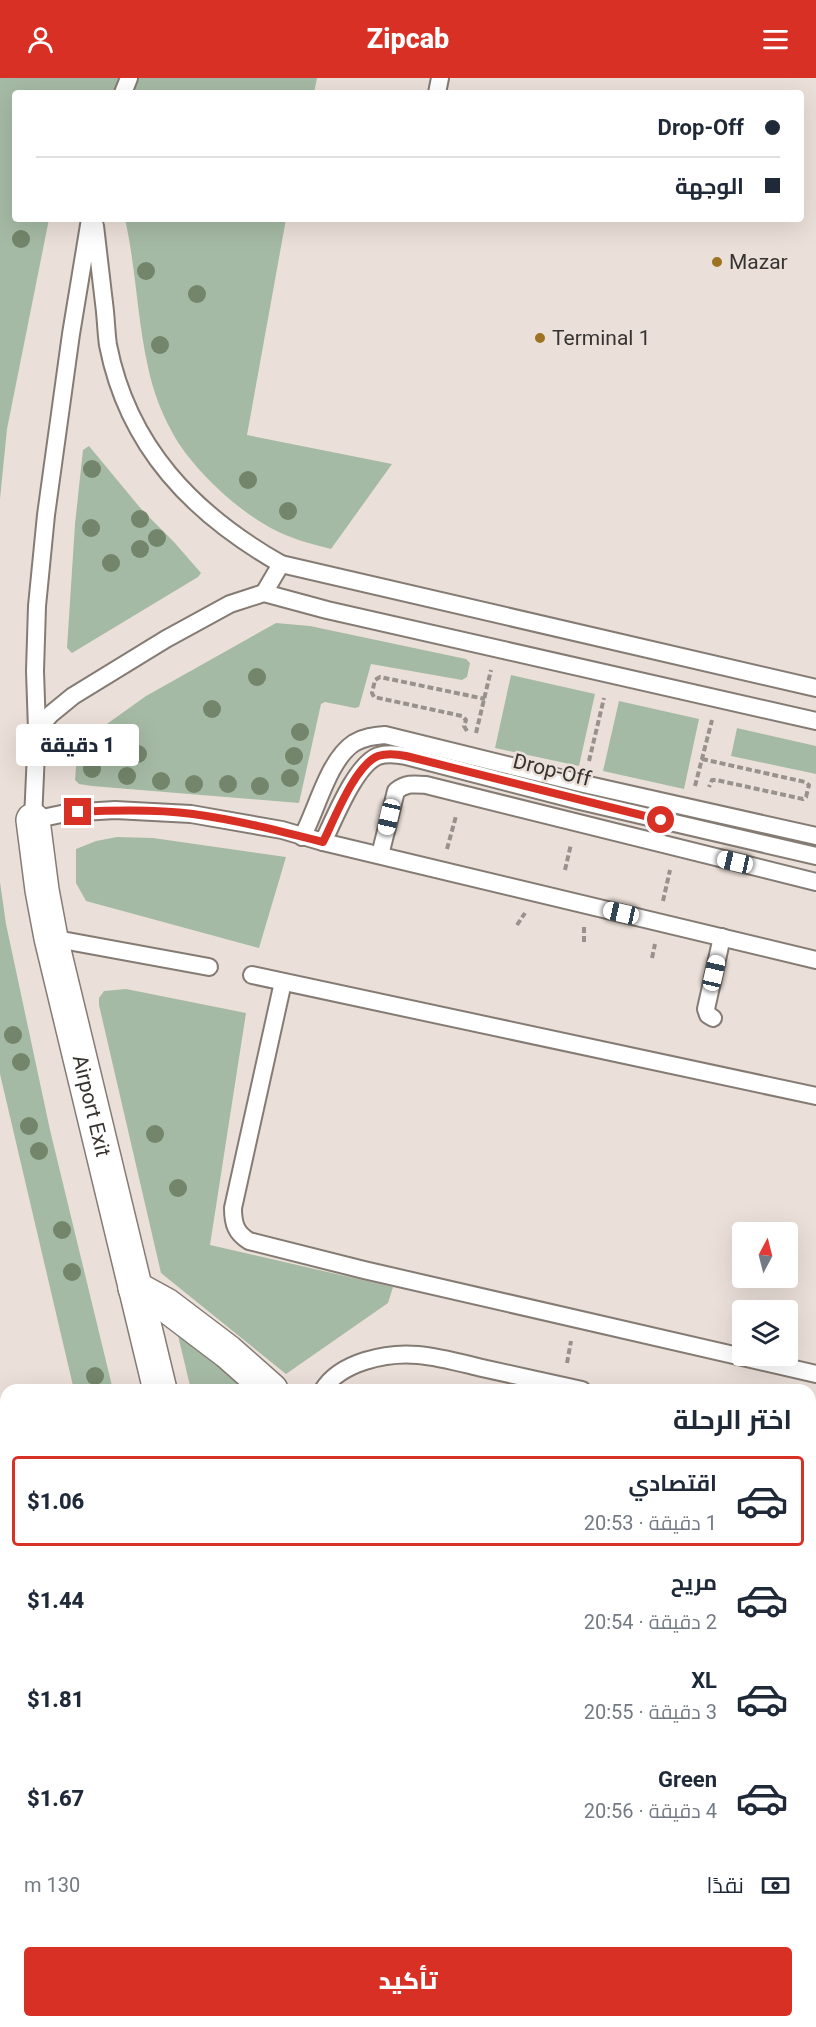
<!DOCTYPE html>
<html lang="ar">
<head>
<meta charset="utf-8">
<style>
	:root { --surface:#fff; --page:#f2f2f3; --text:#1f2937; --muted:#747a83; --line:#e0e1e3; --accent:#d93025 }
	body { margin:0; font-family:Roboto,Cairo,sans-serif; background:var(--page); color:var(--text); direction:rtl; height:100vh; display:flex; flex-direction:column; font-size:22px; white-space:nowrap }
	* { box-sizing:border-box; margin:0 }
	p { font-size:20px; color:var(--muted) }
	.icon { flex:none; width:33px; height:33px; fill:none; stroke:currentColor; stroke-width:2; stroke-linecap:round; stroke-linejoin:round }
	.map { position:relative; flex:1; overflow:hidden; direction:ltr }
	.side { position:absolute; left:0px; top:1306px; width:816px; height:644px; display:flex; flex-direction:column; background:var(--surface); border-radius:18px 18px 0 0; box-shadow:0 6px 24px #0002; direction:rtl }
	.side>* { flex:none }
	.guide { position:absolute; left:12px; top:12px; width:792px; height:132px; border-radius:6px; box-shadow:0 6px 24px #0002; direction:rtl; display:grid; align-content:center; height:132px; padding:0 24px; background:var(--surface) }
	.needle { width:39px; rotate:7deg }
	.buttons { position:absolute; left:732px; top:1144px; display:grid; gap:12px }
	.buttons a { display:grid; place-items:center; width:66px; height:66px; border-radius:6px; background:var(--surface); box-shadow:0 6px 24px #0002; font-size:30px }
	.end { position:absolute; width:27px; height:27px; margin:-14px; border:8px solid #d93025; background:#fff; box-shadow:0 0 0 3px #fff }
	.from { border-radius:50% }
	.bubble { position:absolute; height:42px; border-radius:6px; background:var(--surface); box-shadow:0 6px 24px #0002; font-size:20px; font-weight:800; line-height:42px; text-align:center; direction:rtl }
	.car { position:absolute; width:18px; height:36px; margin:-18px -9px; border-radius:8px; box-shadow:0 0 4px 2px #0007; background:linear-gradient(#fff 24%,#345 0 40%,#fff 0 76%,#345 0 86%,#fff 0) }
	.guide b { display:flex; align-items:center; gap:21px; height:57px; font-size:22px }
	.guide b+b { border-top:2px solid var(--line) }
	.guide i { width:15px; height:15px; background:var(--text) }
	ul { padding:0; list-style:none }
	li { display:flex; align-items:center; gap:18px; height:90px; margin:0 12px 9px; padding:0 12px; border:3px solid transparent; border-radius:6px }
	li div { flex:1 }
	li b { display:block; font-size:22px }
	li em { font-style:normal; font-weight:800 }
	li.on { border-color:var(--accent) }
	li>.icon { width:54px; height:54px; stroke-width:1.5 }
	h2 { padding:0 24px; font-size:27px; line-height:72px }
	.pay { display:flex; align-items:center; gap:15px; height:66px; padding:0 24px; font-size:22px }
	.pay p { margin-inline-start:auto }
	.button { display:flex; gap:12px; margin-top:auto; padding:12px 24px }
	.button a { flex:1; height:69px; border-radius:6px; background:var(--accent); color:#fff; font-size:24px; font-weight:800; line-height:69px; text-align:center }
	header { display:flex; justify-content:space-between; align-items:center; height:78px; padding:0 24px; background:var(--accent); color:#fff; font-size:27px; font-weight:800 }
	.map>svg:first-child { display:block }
</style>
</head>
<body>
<header><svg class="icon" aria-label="menu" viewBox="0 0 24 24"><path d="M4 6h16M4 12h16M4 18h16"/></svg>Zipcab<svg class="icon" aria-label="person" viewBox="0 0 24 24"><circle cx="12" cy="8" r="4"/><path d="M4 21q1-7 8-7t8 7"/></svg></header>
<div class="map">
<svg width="816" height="1949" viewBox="0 0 816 1949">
	<rect width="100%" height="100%" fill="#ebe0d9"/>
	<!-- green -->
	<g fill="#a5baa4">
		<polygon points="0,0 317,0 314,15 15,15 15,141 49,141 7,351 0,421"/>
		<path d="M125 141H286L247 357 392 386 331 471C317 467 302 464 288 458 248 443 198 397 176 361 163 339 153 314 148 289 137 240 136 190 125 141Z"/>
		<polygon points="89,368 142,432 174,464 201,495 198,499 72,575 67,570 75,446 83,372"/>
		<polygon points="276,545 310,548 466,581 470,585 467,599 462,602 371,586 359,629 355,630 325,624 321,626 299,725 92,708 79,706 75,702 77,677 86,664 104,648 146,618"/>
		<polygon points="511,597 595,616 579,688 495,670"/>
		<polygon points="619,623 699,641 684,711 603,693"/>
		<polygon points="737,650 816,668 816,696 731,678"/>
		<polygon points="117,759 153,760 286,779 259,870 86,823 76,805 76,771 96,763"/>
		<polygon points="0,804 6,846 50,1052 113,1312 74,1312 0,996"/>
		<polygon points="126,911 246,935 210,1167 393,1209 388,1225 286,1296 161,1195 99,927 99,920 104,913"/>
		<polygon points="176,1249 255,1312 191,1312"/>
		<polygon points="222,1944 305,1944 307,1949 223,1949"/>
	</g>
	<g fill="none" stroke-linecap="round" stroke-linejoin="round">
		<defs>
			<g id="service">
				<polyline points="123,15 129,0"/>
				<polyline points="437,15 440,0"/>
				<polyline points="90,141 71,256 46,437 37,528 35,593 37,652 33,742 66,735 115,732 191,736 282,752 323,764 816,882"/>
				<path d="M95 148C98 174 101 200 104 225 106 239 106 253 108 267 128 369 193 436 281 486L816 610"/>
				<polyline points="264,515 281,486"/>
				<polyline points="37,652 51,636 73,618 166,561 230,526 264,515 327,532 816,643"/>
				<path d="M302 759C317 732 328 682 354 665 364 659 374 658 385 657L584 706 816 758"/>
				<path d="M323 764C334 742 355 687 378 678 387 675 396 676 406 678L580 723 816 778"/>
				<path d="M380 777 396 713C406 705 414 706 426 707L816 804"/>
				<polyline points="51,860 209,889"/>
				<polyline points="252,897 816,1018"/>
				<path d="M283 904 233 1130C233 1146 236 1155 249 1163L364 1192 816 1296"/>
				<polyline points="713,940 708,937 706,931 722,859"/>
				<path d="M323 1312C340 1284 387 1274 418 1277 440 1279 461 1285 482 1290 515 1297 549 1305 582 1312"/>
				<polyline points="810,1364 816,1366"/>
				<polyline points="810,1540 816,1541"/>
				<polyline points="810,1852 816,1853"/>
				<polyline points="810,1924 816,1925"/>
				<polyline points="447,1944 448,1949"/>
			</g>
			<g id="minor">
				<path id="s1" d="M33 742 42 812 51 860 160 1312"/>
				<polyline points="135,1210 166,1227 228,1274 271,1312"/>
				<polyline points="810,1440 816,1442"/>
				<polyline points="351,1944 353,1949"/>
			</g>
		</defs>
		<!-- service casing -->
		<use href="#service" stroke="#847b74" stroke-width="20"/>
		<!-- minor casing -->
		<use href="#minor" stroke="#847b74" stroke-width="36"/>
		<!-- path -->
		<g stroke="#99918c" stroke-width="4" stroke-dasharray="6 3" stroke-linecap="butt">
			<polyline points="467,653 464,648 466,642 462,638 374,619 372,615 375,602 380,599 485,621"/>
			<polyline points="476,655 491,592"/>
			<polyline points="702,681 805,704 809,707 806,719 803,721 716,702 712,702 709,709"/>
			<polyline points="589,683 604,620"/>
			<polyline points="695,708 712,642"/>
			<polyline points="447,771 456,738"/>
			<polyline points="565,792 571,766"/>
			<polyline points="663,823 670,792"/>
			<polyline points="517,847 525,835"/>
			<polyline points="584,849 584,866"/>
			<polyline points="652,880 655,866"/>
			<polyline points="567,1285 571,1263"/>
			<polyline points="583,1949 584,1944"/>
		</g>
		<!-- service -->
		<use href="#service" stroke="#fff" stroke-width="16"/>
		<!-- minor -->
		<use href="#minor" stroke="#fff" stroke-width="33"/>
	</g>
	<!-- trees -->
	<g fill="#73866b">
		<circle cx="21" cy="161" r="9"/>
		<circle cx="146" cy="193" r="9"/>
		<circle cx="197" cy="216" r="9"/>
		<circle cx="160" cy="267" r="9"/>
		<circle cx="92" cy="391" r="9"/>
		<circle cx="248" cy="402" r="9"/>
		<circle cx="288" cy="433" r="9"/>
		<circle cx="140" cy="441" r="9"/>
		<circle cx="91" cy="450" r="9"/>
		<circle cx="157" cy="460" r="9"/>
		<circle cx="140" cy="471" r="9"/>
		<circle cx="111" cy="485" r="9"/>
		<circle cx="257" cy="599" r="9"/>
		<circle cx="212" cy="631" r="9"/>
		<circle cx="300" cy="654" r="9"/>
		<circle cx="138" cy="676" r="9"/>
		<circle cx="294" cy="678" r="9"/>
		<circle cx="92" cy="691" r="9"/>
		<circle cx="127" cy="698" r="9"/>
		<circle cx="290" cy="700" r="9"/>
		<circle cx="161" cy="703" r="9"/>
		<circle cx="194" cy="706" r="9"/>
		<circle cx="228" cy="706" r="9"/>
		<circle cx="260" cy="708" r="9"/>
		<circle cx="13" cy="957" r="9"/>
		<circle cx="21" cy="984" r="9"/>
		<circle cx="29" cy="1048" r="9"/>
		<circle cx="155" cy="1056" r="9"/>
		<circle cx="39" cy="1073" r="9"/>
		<circle cx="178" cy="1110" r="9"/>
		<circle cx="62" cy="1152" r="9"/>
		<circle cx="72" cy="1194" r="9"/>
		<circle cx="95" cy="1298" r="9"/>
	</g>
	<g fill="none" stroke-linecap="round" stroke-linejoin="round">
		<!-- route -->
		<path stroke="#d93025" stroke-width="8" d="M78 734C116 732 155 731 193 736 237 742 280 753 323 764 334 742 355 687 378 678 387 675 396 676 406 678L661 742"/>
	</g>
	<!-- markers -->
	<g fill="#9d7221" stroke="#ebe0d9" stroke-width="2">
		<circle cx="717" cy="184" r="6"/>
		<circle cx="540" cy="260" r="6"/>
	</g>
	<g text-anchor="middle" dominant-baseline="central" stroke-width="5" stroke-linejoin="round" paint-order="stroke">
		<!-- poi labels -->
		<g font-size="21" fill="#373330" stroke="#ebe0d9" text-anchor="start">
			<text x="729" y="184">Mazar</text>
			<text x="552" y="260">Terminal 1</text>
		</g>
		<!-- street labels -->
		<g font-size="21" fill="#373330" stroke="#ebe0d9">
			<text transform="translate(552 692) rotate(14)">Drop-Off</text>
			<text stroke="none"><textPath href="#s1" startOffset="292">Airport Exit</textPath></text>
		</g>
	</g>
</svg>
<div class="buttons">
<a><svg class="needle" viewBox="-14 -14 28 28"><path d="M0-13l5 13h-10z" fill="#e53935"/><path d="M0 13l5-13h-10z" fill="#747a83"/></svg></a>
<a><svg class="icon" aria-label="layers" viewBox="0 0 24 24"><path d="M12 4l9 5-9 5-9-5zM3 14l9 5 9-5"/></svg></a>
</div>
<i class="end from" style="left:661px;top:742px"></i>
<i class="end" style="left:78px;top:734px"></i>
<div class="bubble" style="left:16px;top:646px;width:123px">1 دقيقة</div>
<i class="car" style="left:389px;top:739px;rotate:193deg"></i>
<i class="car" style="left:735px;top:784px;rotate:283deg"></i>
<i class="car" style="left:621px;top:835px;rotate:283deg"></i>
<i class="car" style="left:714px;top:895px;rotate:13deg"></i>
<div class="guide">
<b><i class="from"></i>Drop-Off</b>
<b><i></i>الوجهة</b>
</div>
<section class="side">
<h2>اختر الرحلة</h2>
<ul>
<li class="on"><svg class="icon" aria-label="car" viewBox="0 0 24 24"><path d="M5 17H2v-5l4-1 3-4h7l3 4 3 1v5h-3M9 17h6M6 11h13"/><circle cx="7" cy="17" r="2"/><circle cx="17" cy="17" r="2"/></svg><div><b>اقتصادي</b><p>1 دقيقة · 20:53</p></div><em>$1.06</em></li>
<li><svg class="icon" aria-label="car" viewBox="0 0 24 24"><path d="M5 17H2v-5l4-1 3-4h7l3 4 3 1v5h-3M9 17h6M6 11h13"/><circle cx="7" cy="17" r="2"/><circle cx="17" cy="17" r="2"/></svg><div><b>مريح</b><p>2 دقيقة · 20:54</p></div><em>$1.44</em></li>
<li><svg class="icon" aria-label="car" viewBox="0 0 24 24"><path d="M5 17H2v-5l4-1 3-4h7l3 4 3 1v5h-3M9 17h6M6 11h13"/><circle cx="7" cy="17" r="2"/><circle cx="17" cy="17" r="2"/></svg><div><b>XL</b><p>3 دقيقة · 20:55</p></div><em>$1.81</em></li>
<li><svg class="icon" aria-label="car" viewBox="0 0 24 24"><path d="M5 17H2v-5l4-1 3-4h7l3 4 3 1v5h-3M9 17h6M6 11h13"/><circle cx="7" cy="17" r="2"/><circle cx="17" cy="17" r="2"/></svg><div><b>Green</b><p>4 دقيقة · 20:56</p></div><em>$1.67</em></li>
</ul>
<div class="pay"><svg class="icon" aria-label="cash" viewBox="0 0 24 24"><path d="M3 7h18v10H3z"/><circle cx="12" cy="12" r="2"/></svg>نقدًا<p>130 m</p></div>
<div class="button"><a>تأكيد</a></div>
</section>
</div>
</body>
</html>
